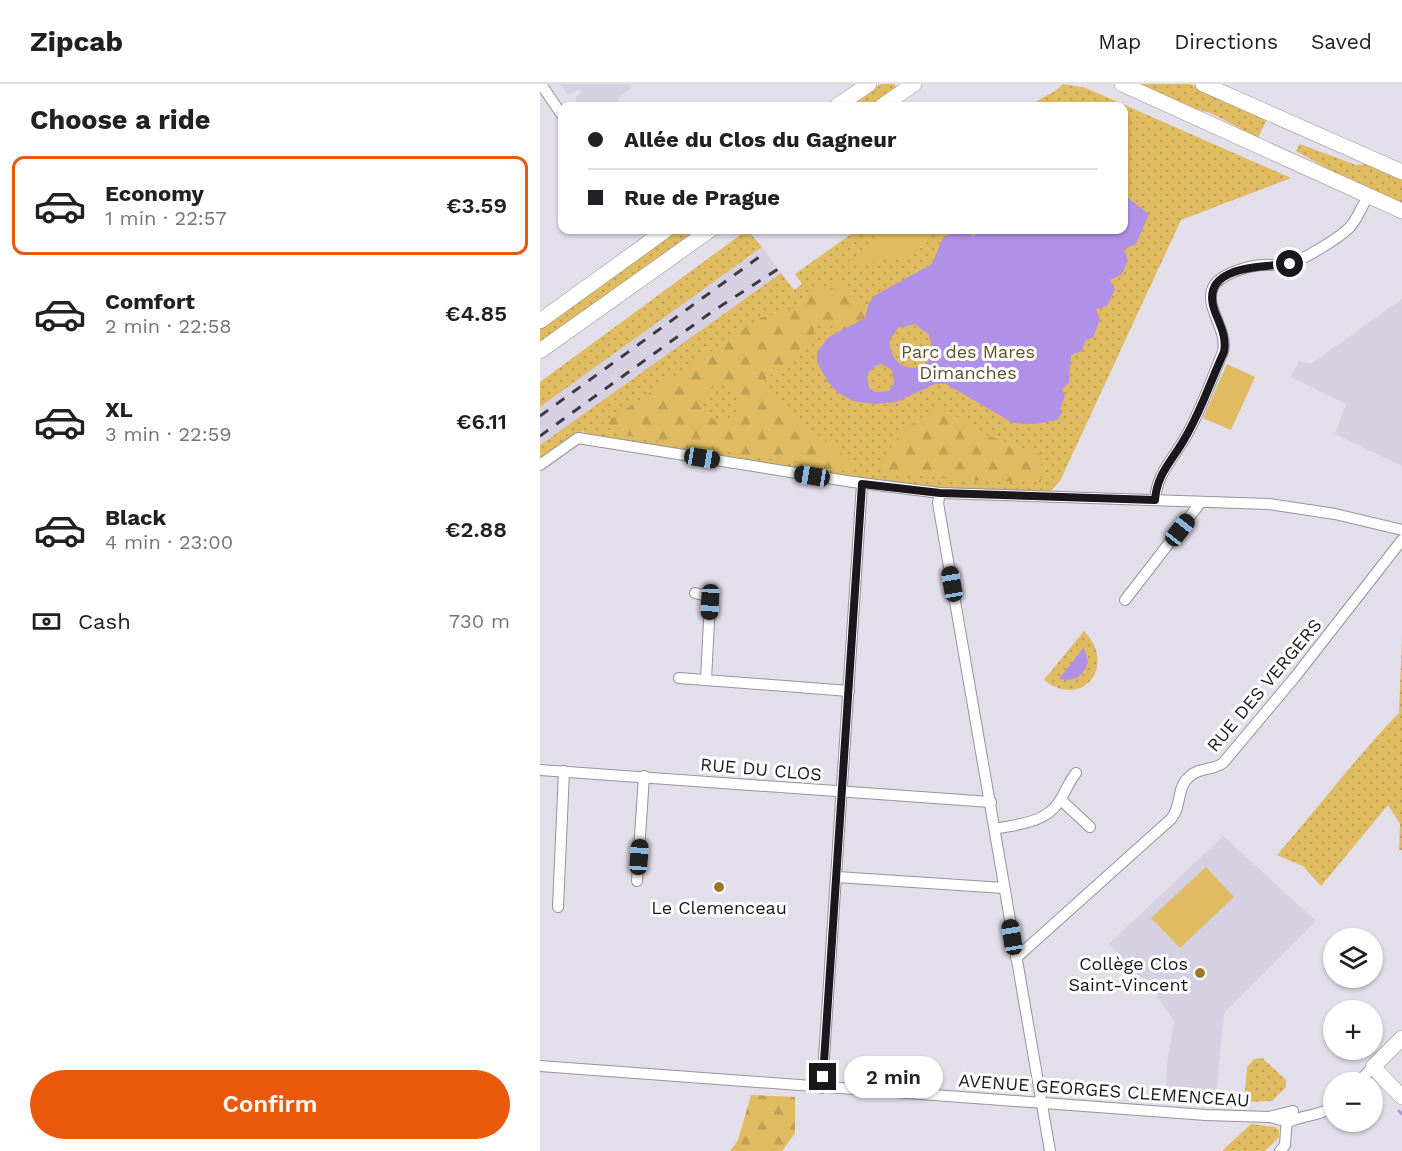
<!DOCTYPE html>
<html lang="en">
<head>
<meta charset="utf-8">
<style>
	:root { --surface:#fff; --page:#f2f2f2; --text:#202124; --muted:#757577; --line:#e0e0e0; --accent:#ea580c }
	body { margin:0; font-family:"Work Sans",sans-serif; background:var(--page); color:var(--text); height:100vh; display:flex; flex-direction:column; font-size:22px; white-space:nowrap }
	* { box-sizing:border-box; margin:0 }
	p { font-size:20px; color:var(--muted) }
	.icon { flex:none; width:33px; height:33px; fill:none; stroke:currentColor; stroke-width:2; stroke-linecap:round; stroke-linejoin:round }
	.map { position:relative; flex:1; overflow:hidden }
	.drawer { display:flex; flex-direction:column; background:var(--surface); width:540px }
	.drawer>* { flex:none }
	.guide { position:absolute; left:18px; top:18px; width:570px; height:132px; border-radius:12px; box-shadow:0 2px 4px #0004; display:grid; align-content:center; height:132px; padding:0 30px; background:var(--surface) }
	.buttons { position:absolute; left:783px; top:844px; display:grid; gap:12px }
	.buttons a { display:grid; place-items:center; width:60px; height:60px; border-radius:50%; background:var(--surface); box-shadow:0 2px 4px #0004; font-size:30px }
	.end { position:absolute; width:27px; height:27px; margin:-14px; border:8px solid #1a181c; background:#fff; box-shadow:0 0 0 3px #fff }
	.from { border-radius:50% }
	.bubble { position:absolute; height:42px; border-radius:21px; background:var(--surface); box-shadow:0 2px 4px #0004; font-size:20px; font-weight:600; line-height:42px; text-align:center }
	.car { position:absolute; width:18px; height:36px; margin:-18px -9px; border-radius:8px; box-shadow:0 0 4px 2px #0007; background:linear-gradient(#222 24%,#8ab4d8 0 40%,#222 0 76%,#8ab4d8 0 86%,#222 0) }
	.guide b { display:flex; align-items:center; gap:21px; height:57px; font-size:22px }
	.guide b+b { border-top:2px solid var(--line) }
	.guide i { width:15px; height:15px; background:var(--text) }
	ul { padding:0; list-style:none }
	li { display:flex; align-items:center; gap:18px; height:99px; margin:0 12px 9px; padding:0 18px; border:3px solid transparent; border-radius:12px }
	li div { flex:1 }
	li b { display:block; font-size:22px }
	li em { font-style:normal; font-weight:600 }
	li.on { border-color:var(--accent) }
	li>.icon { width:54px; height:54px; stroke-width:1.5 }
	h2 { padding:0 30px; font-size:27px; line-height:72px }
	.pay { display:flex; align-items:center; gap:15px; height:66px; padding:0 30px; font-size:22px }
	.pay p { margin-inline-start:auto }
	.button { display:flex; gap:12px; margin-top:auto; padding:12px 30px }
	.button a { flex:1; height:69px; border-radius:36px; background:var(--accent); color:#fff; font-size:24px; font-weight:600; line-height:69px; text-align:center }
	header { display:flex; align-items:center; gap:36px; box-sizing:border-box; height:84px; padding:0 30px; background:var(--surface); border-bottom:2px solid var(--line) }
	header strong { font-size:28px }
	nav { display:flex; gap:33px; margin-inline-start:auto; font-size:21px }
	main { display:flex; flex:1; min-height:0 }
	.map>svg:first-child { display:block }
</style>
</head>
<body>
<header>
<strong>Zipcab</strong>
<nav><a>Map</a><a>Directions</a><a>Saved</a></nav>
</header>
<main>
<section class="drawer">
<h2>Choose a ride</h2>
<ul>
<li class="on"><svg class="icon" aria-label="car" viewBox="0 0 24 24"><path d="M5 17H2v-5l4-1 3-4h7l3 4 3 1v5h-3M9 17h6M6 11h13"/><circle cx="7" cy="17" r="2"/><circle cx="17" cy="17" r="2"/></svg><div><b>Economy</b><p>1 min · 22:57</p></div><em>€3.59</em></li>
<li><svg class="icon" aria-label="car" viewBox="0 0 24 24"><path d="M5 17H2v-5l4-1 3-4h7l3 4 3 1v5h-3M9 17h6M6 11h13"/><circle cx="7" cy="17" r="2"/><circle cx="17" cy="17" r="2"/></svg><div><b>Comfort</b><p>2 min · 22:58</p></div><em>€4.85</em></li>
<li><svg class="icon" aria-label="car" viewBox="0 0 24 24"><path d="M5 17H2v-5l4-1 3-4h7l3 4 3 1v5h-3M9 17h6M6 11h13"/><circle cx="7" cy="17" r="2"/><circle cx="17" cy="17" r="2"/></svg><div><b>XL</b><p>3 min · 22:59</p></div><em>€6.11</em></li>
<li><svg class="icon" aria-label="car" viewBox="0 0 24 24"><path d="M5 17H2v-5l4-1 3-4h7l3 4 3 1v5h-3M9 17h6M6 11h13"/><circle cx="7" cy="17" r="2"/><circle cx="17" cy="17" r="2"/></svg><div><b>Black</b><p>4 min · 23:00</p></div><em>€2.88</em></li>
</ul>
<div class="pay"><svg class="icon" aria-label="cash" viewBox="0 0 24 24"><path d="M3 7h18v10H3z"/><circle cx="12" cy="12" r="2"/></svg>Cash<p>730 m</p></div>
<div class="button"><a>Confirm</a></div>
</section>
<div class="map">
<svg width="862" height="1067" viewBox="0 0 862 1067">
	<defs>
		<pattern id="green-dots" width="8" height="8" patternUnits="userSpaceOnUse" patternTransform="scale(1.5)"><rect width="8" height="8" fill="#e0bb61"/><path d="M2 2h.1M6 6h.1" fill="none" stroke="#c0a054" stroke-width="1.8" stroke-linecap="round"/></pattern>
		<pattern id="forest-firs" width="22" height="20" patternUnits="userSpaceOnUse" patternTransform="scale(1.5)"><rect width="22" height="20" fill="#e0bb61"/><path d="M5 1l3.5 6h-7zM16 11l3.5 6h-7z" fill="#c0a054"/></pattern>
	</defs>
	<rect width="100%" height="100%" fill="#e2deea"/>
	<!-- built -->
	<g fill="#d6d0e3">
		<polygon points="20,0 88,0 91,4 78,14 81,19 77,22 41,22 35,14 41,9 38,5 28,11"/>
		<polygon points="222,163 241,189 0,361 0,323"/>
		<polygon points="862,215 862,382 795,350 806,320 751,293 759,277 771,280"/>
		<polygon points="683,752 776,837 684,929 676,1013 626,1012 627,979 634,937 613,906 569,860"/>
	</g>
	<!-- green -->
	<g fill="url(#green-dots)">
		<polygon points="341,0 354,0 357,4 332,22 309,22"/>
		<path d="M523 0 546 4 751 94 641 136 520 397 505 413 400 409 46 350 43 347 0 377V361L241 189 254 206 262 200 255 190 317 146H584V22H491C500 12 514 11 523 0Z"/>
		<polygon points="592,0 650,0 727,35 718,54 671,29 637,20"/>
		<polygon points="760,60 816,81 827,80 862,96 862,122 830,108 756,67"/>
		<polygon points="137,146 160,146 0,261 0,243"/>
		<polygon points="207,146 222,163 0,323 0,298"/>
		<path d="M544 547C578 582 542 626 504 596Z"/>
		<path d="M862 554V766H859L860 740 848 721 781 802 763 782 737 771C778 724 816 673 859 629Z"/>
		<polygon points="722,974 746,996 746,1003 732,1017 704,1018 707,983 714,975"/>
		<polygon points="711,1040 735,1043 739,1046 739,1053 725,1067 682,1067"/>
	</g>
	<!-- forest -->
	<g fill="url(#forest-firs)" fill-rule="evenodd">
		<path d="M297 199 310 213 325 223V234L300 248 292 242 278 241 260 267 225 296 226 309 313 379 311 388 84 351 62 341 220 234 258 223 280 201 286 208ZM175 301 188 302 197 311 196 328 187 336 176 337 162 326V313Z"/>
		<polygon points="397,324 406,326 443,350 498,369 501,371 501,398 417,396 345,388 338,383 364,345"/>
		<polygon points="211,1011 255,1013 255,1049 242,1067 190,1067 198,1056"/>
	</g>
	<!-- pitch -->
	<g fill="#e0bb61">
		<path d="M350 146H394L386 160 371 172C344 170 330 184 304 181Z"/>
		<polygon points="687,280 715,293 691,346 663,334"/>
		<polygon points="666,783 694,813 640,864 611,834"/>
	</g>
	<!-- water -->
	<g fill="#b190e8" fill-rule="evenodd">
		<path d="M584 111 609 130 596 160 584 165 588 177 581 191 570 196 575 205 567 222 556 225 560 236 553 253 545 257 542 267 531 271 529 299 522 305 525 312 520 325 523 327 517 336 494 340 473 339 406 300H395L356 318 334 320 313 317 297 308 288 298 277 278V268L289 253 325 234 329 219 334 212 392 180 403 154 417 146H423L433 152 447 146H584ZM375 240 389 251C403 295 347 293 350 256L358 244ZM342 280 352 286 354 299 349 307 335 308 329 304 327 290 337 281Z"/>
		<path d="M544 563 548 578C544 592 533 599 519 595Z"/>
	</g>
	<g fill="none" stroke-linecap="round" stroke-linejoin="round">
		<!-- stream -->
		<polyline stroke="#b190e8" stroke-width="3" points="859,1027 862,1030"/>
		<defs>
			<g id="street">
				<polyline points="1,0 22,31"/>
				<polyline points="0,381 38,354 44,355 313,398 400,409 729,420 795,430 862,446"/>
				<polyline points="400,409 398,419 510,1067"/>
				<path d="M615 416C617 389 633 375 645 354 661 327 671 296 683 268 688 246 666 225 672 206 677 190 708 182 723 181 732 180 742 183 751 180 765 174 798 155 809 144 817 136 822 122 828 112"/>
				<polyline points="155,509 167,512 170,518 166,596"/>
				<polyline points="585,516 661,418"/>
				<polyline points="139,594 309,607"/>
				<polyline points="0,686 451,718"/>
				<polyline points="521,716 550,743"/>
				<path d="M455 745C478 740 505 739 519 718 525 709 528 699 536 689"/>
				<polyline points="297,793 464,804"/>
				<polyline points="97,797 104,692"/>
				<polyline points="18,823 24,687"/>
				<path d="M476 874 631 735C642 723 636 704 649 693 659 683 672 687 683 679L755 593 862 456"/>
				<polyline points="0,982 666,1031 729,1033 753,1027"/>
				<polyline points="817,999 833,983"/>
				<polyline points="282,1004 322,400"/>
				<path d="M730 1033 749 1038C763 1031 781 1032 794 1022"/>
				<polyline points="740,1067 745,1061 747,1032"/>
			</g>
			<g id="secondary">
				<polyline points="582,0 862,127"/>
				<polyline points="663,0 862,88"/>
				<polyline points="297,22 329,0"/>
				<polyline points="342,22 374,0"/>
				<polyline points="0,237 126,146"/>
				<polyline points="0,267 170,146"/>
				<polyline points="862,954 833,983 862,1013"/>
			</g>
		</defs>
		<!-- street casing -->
		<use href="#street" stroke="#96939d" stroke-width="12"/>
		<!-- secondary casing -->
		<use href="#secondary" stroke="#96939d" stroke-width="16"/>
		<!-- street -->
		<use href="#street" stroke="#fff" stroke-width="10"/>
		<!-- secondary -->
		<use href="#secondary" stroke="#fff" stroke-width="15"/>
		<!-- rail -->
		<g stroke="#3d3a40" stroke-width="3" stroke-dasharray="10 10" stroke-linecap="butt">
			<polyline points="0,332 226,168"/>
			<polyline points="0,352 173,227 238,185"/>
		</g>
	</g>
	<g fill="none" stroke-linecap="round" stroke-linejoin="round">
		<!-- route -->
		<path stroke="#1a181c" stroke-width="8" d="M283 993 322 400 400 409 615 416C617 389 633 376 645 354 661 327 671 296 684 268 687 253 680 241 675 228 658 181 721 183 750 180"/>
	</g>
	<!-- markers -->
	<g fill="#9b7b25" stroke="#fff" stroke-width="2">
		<circle cx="179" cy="803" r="6"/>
		<circle cx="660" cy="889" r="6"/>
	</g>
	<g text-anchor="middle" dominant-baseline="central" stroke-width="6" stroke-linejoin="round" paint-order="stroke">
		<!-- park labels -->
		<g font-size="18" fill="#635228" stroke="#fff">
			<text x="428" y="267">Parc des Mares<tspan x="428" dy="21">Dimanches</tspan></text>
		</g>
		<!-- street labels -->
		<g font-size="18" fill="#1a181c" stroke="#fff">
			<text transform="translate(724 601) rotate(-50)">RUE DES VERGERS</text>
			<text transform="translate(221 685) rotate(5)">RUE DU CLOS</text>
			<text transform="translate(564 1006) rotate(4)">AVENUE GEORGES CLEMENCEAU</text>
		</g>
		<!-- poi labels -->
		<g font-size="18" fill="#1a181c" stroke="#fff">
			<text x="179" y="823">Le Clemenceau</text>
			<text x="648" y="879" text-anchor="end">Collège Clos<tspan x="648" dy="21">Saint-Vincent</tspan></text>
		</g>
	</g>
</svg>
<div class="buttons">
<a><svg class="icon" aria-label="layers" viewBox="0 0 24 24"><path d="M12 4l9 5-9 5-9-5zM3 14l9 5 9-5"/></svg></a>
<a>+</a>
<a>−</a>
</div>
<i class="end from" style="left:750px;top:180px"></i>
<i class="end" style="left:283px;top:993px"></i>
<div class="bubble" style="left:304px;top:972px;width:99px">2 min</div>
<i class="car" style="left:162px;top:374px;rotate:99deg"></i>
<i class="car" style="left:272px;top:392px;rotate:279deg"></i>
<i class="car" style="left:640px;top:446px;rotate:38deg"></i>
<i class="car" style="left:412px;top:500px;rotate:350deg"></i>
<i class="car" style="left:170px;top:518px;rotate:183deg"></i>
<i class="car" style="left:99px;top:773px;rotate:4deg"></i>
<i class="car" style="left:472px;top:853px;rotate:351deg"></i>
<div class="guide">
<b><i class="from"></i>Allée du Clos du Gagneur</b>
<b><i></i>Rue de Prague</b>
</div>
</div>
</main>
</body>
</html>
